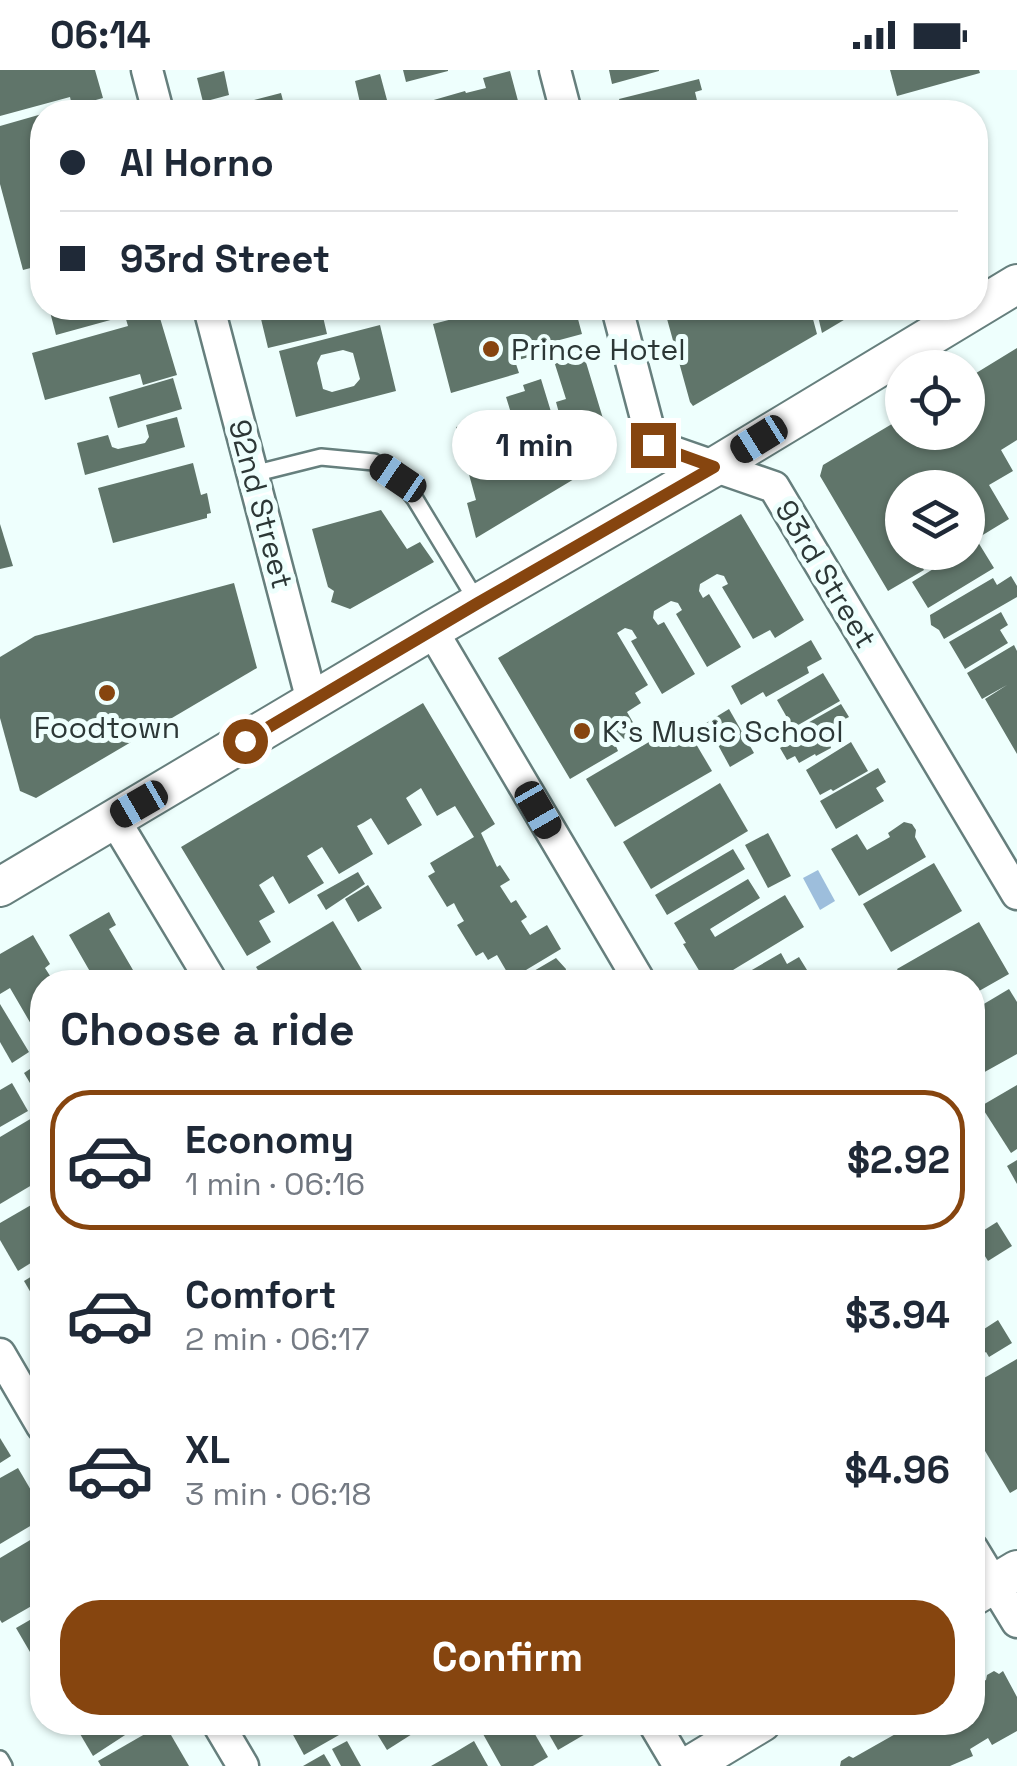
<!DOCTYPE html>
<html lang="en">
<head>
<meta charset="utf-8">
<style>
	:root { --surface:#fff; --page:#f6f6f7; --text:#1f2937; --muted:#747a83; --line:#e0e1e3; --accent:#86450f }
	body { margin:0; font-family:"Space Grotesk",sans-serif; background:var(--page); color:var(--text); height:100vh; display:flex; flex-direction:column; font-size:38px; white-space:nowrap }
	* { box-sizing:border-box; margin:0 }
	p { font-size:32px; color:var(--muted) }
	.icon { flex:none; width:55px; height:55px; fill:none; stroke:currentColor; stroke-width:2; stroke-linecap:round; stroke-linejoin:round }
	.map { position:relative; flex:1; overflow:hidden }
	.sheet { position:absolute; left:30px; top:900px; width:955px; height:765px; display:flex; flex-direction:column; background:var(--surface); border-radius:40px; box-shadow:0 2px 8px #0004 }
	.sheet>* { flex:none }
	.hud { position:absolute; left:30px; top:30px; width:958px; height:220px; border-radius:40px; box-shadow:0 2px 8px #0004; display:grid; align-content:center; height:220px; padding:0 30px; background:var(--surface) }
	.fabs { position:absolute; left:885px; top:280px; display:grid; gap:20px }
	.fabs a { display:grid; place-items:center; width:100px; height:100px; border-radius:50%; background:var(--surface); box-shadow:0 2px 8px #0004; font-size:50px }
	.end { position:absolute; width:45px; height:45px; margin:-22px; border:12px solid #86450f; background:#fff; box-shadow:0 0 0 5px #fff }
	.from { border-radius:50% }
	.bubble { position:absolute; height:70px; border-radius:35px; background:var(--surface); box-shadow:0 2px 8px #0004; font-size:32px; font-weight:700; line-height:70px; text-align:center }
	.car { position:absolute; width:30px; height:60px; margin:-30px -15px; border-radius:12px; box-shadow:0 0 8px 2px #0007; background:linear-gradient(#222 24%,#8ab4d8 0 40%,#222 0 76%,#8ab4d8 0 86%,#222 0) }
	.hud b { display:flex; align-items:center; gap:35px; height:95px; font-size:38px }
	.hud b+b { border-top:2px solid var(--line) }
	.hud i { width:25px; height:25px; background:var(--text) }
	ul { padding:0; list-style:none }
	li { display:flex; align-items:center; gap:30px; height:140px; margin:0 20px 15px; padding:0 10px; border:5px solid transparent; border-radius:40px }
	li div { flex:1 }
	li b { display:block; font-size:38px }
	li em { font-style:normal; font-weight:700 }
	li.current { border-color:var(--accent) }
	li>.icon { width:90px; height:90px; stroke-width:1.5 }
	h2 { padding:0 30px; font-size:45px; line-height:120px }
	.cta { display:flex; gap:20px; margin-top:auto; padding:20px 30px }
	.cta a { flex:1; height:115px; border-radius:40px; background:var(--accent); color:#fff; font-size:40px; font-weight:700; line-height:115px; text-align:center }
	.status { display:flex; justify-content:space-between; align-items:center; height:70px; padding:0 50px; background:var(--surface); direction:ltr }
	.status svg { height:28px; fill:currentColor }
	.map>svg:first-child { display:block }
</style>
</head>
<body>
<div class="status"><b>06:14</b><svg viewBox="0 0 49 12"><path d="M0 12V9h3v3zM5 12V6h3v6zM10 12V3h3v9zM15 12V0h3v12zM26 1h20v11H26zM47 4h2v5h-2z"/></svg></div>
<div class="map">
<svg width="1017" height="1696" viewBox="0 0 1017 1696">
	<rect width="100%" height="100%" fill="#eefffd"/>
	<!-- water -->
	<polygon fill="#9dbedc" points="818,800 835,831 820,840 803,808"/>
	<!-- building -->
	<g fill="#60756a" fill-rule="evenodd">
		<polygon points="0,0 95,0 103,28 85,33 88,42 54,42 72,36 70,27 0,46"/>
		<polygon points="403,0 448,0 448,1 406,12"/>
		<polygon points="609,0 659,0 659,1 612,14"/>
		<polygon points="890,0 979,0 980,3 897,26"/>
		<polygon points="224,1 229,25 203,32 197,8"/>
		<polygon points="510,1 521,42 392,42 465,21 466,23 486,18 483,8"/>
		<polygon points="380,4 387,30 361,37 355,11"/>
		<polygon points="699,9 702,20 695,22 699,39 687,42 623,42 619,29"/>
		<polygon points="281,23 286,42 212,42 212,41"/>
		<polygon points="42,44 42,195 23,200 0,114 0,56"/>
		<polygon points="49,238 157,238 177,305 143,315 140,304 45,330 32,283 128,256 125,246 56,265"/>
		<polygon points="296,238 321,238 327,264 268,278 261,249 297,240"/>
		<polygon points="382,238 415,238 415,239 383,246"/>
		<polygon points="476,238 575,238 582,264 541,275 543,283 515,291 519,303 451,323 433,254 472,244 471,239"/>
		<polygon points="664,238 720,238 722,245 731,242 730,238 810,238 817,264 693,336 690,332"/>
		<polygon points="816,238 864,238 822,263"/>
		<path d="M380 255 396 321 296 347 279 281ZM343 280 353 283 360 309 354 316 332 322 323 319 317 293 321 285Z"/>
		<polygon points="1017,278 1017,370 1001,380 1013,401 989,415 1009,449 968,474 968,418 902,418 902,482 914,482 924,500 888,521 820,406 823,395 902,348 902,362 968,362 968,308"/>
		<polygon points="582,279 614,385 476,468 467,433 476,430 456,357 474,352 472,346 490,340 500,374 508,372 505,362 516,359 506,327 525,321 523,315 541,309 552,345 559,343 556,332 566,329 553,288"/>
		<polygon points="173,308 182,339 118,358 109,327"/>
		<polygon points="177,347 185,377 85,405 77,373 108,365 112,377 118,379 145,373 149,367 146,355"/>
		<polygon points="193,393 201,425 207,423 211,443 207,444 207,448 113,473 98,418"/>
		<polygon points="381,440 407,479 420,472 434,492 350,539 331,532 334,521 328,517 312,459"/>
		<polygon points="741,444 804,550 775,568 770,560 753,569 722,517 728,514 724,506 717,504 700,514 699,521 703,528 709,524 741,577 707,597 676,544 682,540 678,533 671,531 654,541 653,548 658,555 664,552 695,604 662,624 631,571 637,568 632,560 625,558 617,563 648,615 635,623 641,633 627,642 638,661 615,674 618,681 570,709 498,588"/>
		<polygon points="0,454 13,496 0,499"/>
		<polygon points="978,472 994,498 928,538 912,512 961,482 968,482 968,479"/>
		<polygon points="1011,506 1017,516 1017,527 944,569 939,560 931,555 930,545 993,508 997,515"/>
		<polygon points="234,513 257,598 36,728 20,721 0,648 0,587 35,566"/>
		<polygon points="1001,542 1008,555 1000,560 1008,573 965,599 949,572"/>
		<polygon points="811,570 822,589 807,597 809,603 766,627 763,622 741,635 731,616"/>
		<polygon points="1014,575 1017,581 1017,684 985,629 1007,615 982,629 967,603"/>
		<polygon points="823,603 840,631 793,658 777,630"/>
		<polygon points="423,633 495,754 481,763 497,797 500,795 510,810 500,816 511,833 516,830 521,838 527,847 521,851 530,865 547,855 561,879 511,909 497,885 488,890 483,882 476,886 457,855 464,851 458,841 454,833 447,837 428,806 435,802 430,793 474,767 455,736 437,746 421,718 406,728 422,755 388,775 371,748 363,753 357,756 373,784 339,804 322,777 307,786 324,813 289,834 273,806 259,815 275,842 259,851 271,872 247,886 181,777"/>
		<polygon points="841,634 849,647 841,651 844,656 844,666 830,674 831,678 816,686 815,684 799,693 795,686 787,690 780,678 787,674 783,667"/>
		<polygon points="729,639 754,683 730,697 706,653"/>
		<polygon points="683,652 712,701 615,757 586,709"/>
		<polygon points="851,672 868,701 833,721 831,719 820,725 806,700"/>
		<polygon points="878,698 886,712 876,718 884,731 836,759 820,731"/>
		<polygon points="720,713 748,761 651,819 623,772"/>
		<polygon points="904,752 912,754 916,760 915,767 926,787 859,826 831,779 857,764 867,780 890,767 888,763"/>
		<polygon points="768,763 791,806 768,818 745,775"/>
		<polygon points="733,779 745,799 667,845 655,825"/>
		<polygon points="934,793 962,841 891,882 863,834"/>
		<polygon points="358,802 365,814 326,840 317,825"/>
		<polygon points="748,809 760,828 710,859 715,867 785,825 804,857 733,900 738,908 781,883 787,894 799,887 807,900 796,907 799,912 706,912 683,874 686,873 674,853"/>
		<polygon points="368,815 382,838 358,852 345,829"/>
		<polygon points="109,842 116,855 109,859 140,912 96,912 69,865"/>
		<polygon points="333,851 369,912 265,912 256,897"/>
		<polygon points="979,852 1009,904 972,925 972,912 904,912 897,899"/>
		<polygon points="33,865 50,894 45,898 54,912 42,912 42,973 10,918 0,924 0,884"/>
		<polygon points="556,888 566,899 565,904 570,912 515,912"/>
		<polygon points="1009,919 1017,932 1017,984 972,1009 972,941"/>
		<polygon points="0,934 29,982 12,993 0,972"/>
		<polygon points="42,991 42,1019 36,1023 24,1003"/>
		<polygon points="12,1013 28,1041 0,1057 0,1020"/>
		<polygon points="1017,1015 1017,1079 1011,1083 981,1036"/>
		<polygon points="32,1048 42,1065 42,1109 0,1134 0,1067"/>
		<polygon points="1017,1090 1017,1114 1007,1096"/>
		<polygon points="38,1131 42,1139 42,1186 18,1201 0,1170 0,1153"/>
		<polygon points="997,1152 1012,1176 988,1191 973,1167"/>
		<polygon points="42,1200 42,1242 24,1211"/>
		<polygon points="972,1204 982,1219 972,1225"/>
		<polygon points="972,1247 981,1261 998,1250 1012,1273 989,1287 986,1282 972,1290"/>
		<polygon points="1017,1289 1017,1419 1010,1423 972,1359 972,1315"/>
		<polygon points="0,1368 11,1386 0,1393"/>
		<polygon points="18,1398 42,1439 42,1449 0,1474 0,1408"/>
		<polygon points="42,1463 42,1530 2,1553 0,1550 0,1488"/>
		<polygon points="42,1543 42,1575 30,1582 16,1558"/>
		<polygon points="994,1601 999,1604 1003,1601 1017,1627 1017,1661 992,1675 988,1668 970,1679 973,1686 950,1696 840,1696 841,1691 849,1686 853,1688 906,1658 907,1652 972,1652 972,1617 986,1610 987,1605"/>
		<polygon points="73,1652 145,1652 93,1686"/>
		<polygon points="286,1652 351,1652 353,1657 304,1685"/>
		<polygon points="373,1652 431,1652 387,1680 371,1654"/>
		<polygon points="503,1652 528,1652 548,1687 533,1696 501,1696 483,1664"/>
		<polygon points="542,1652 597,1652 599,1656 558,1680"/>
		<polygon points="164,1653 189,1696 101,1696 98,1691"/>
		<polygon points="347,1671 361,1696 341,1696 332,1679"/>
		<polygon points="474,1671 488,1696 431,1696 454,1683"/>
		<polygon points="324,1684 331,1696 303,1696"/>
	</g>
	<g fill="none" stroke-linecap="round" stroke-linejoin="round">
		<defs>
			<g id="service">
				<polyline points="253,404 321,387 374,392 398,408 415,429 478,533"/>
				<polyline points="0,1689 4,1696"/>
			</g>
			<g id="minor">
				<polyline points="147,0 158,42"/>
				<polyline points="555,0 566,42"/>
				<polyline points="209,238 312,631"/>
				<polyline points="617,238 653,375 774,417 1017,824"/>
				<polyline points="432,560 640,912"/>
				<polyline points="114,749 212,912"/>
				<polyline points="0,1284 42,1356"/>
				<polyline points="972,1478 1017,1552"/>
				<polyline points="217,1652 243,1696"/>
				<polyline points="653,1652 679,1696"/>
			</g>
			<g id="tertiary">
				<polyline points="0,817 432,560 714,397 1017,214"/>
				<polyline points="972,1527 1017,1500"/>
				<polyline points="689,1696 762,1652"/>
			</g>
		</defs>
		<!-- service casing -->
		<use href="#service" stroke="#667f7d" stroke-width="20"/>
		<!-- minor casing -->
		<use href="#minor" stroke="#667f7d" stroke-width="35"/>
		<!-- tertiary casing -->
		<use href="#tertiary" stroke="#667f7d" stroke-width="42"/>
		<!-- service -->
		<use href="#service" stroke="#fff" stroke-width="15"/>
		<!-- minor -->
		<use href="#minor" stroke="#fff" stroke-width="30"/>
		<!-- tertiary -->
		<use href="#tertiary" stroke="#fff" stroke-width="38"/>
	</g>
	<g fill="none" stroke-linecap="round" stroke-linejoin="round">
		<!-- route -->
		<polyline stroke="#86450f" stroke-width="12" points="245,671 478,533 714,397 653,375"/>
	</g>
	<!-- markers -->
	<g fill="#86450f" stroke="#eefffd" stroke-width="4">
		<circle cx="491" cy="279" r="10"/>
		<circle cx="107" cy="623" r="10"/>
		<circle cx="582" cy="661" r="10"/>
	</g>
	<g text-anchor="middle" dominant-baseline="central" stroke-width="10" stroke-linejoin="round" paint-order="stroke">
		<!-- poi labels -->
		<g font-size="30" fill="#2c3736" stroke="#eefffd" text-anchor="start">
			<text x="511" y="279">Prince Hotel</text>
			<text x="107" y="657" text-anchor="middle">Foodtown</text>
			<text x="602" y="661">K's Music School</text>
		</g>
		<!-- street labels -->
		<g font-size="30" fill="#2c3736" stroke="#eefffd">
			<text transform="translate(261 434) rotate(75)">92nd Street</text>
			<text transform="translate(826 504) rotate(59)">93rd Street</text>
		</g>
	</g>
</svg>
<div class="fabs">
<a><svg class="icon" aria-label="locate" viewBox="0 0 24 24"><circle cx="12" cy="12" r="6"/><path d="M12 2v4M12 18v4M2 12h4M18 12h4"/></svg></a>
<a><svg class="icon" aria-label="layers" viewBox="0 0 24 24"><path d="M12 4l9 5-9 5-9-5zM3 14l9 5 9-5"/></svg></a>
</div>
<i class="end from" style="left:245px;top:671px"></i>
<i class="end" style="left:653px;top:375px"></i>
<div class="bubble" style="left:452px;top:340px;width:165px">1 min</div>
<i class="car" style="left:759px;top:369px;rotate:238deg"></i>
<i class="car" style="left:398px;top:408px;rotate:304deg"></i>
<i class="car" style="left:139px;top:734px;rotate:240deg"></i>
<i class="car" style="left:538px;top:740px;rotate:150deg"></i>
<div class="hud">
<b><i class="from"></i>Al Horno</b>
<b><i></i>93rd Street</b>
</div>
<section class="sheet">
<h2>Choose a ride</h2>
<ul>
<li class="current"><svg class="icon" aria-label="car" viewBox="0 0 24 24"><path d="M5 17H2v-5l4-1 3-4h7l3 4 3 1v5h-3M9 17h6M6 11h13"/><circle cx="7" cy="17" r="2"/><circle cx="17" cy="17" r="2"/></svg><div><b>Economy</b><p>1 min · 06:16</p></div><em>$2.92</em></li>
<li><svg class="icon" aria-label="car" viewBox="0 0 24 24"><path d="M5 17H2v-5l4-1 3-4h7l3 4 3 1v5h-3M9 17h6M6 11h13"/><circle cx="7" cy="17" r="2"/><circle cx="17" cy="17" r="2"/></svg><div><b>Comfort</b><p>2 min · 06:17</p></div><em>$3.94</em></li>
<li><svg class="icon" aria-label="car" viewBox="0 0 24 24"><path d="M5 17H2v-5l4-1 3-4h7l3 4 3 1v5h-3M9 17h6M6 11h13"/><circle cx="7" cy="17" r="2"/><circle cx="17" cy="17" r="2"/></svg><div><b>XL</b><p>3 min · 06:18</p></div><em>$4.96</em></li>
</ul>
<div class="cta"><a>Confirm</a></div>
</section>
</div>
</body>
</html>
